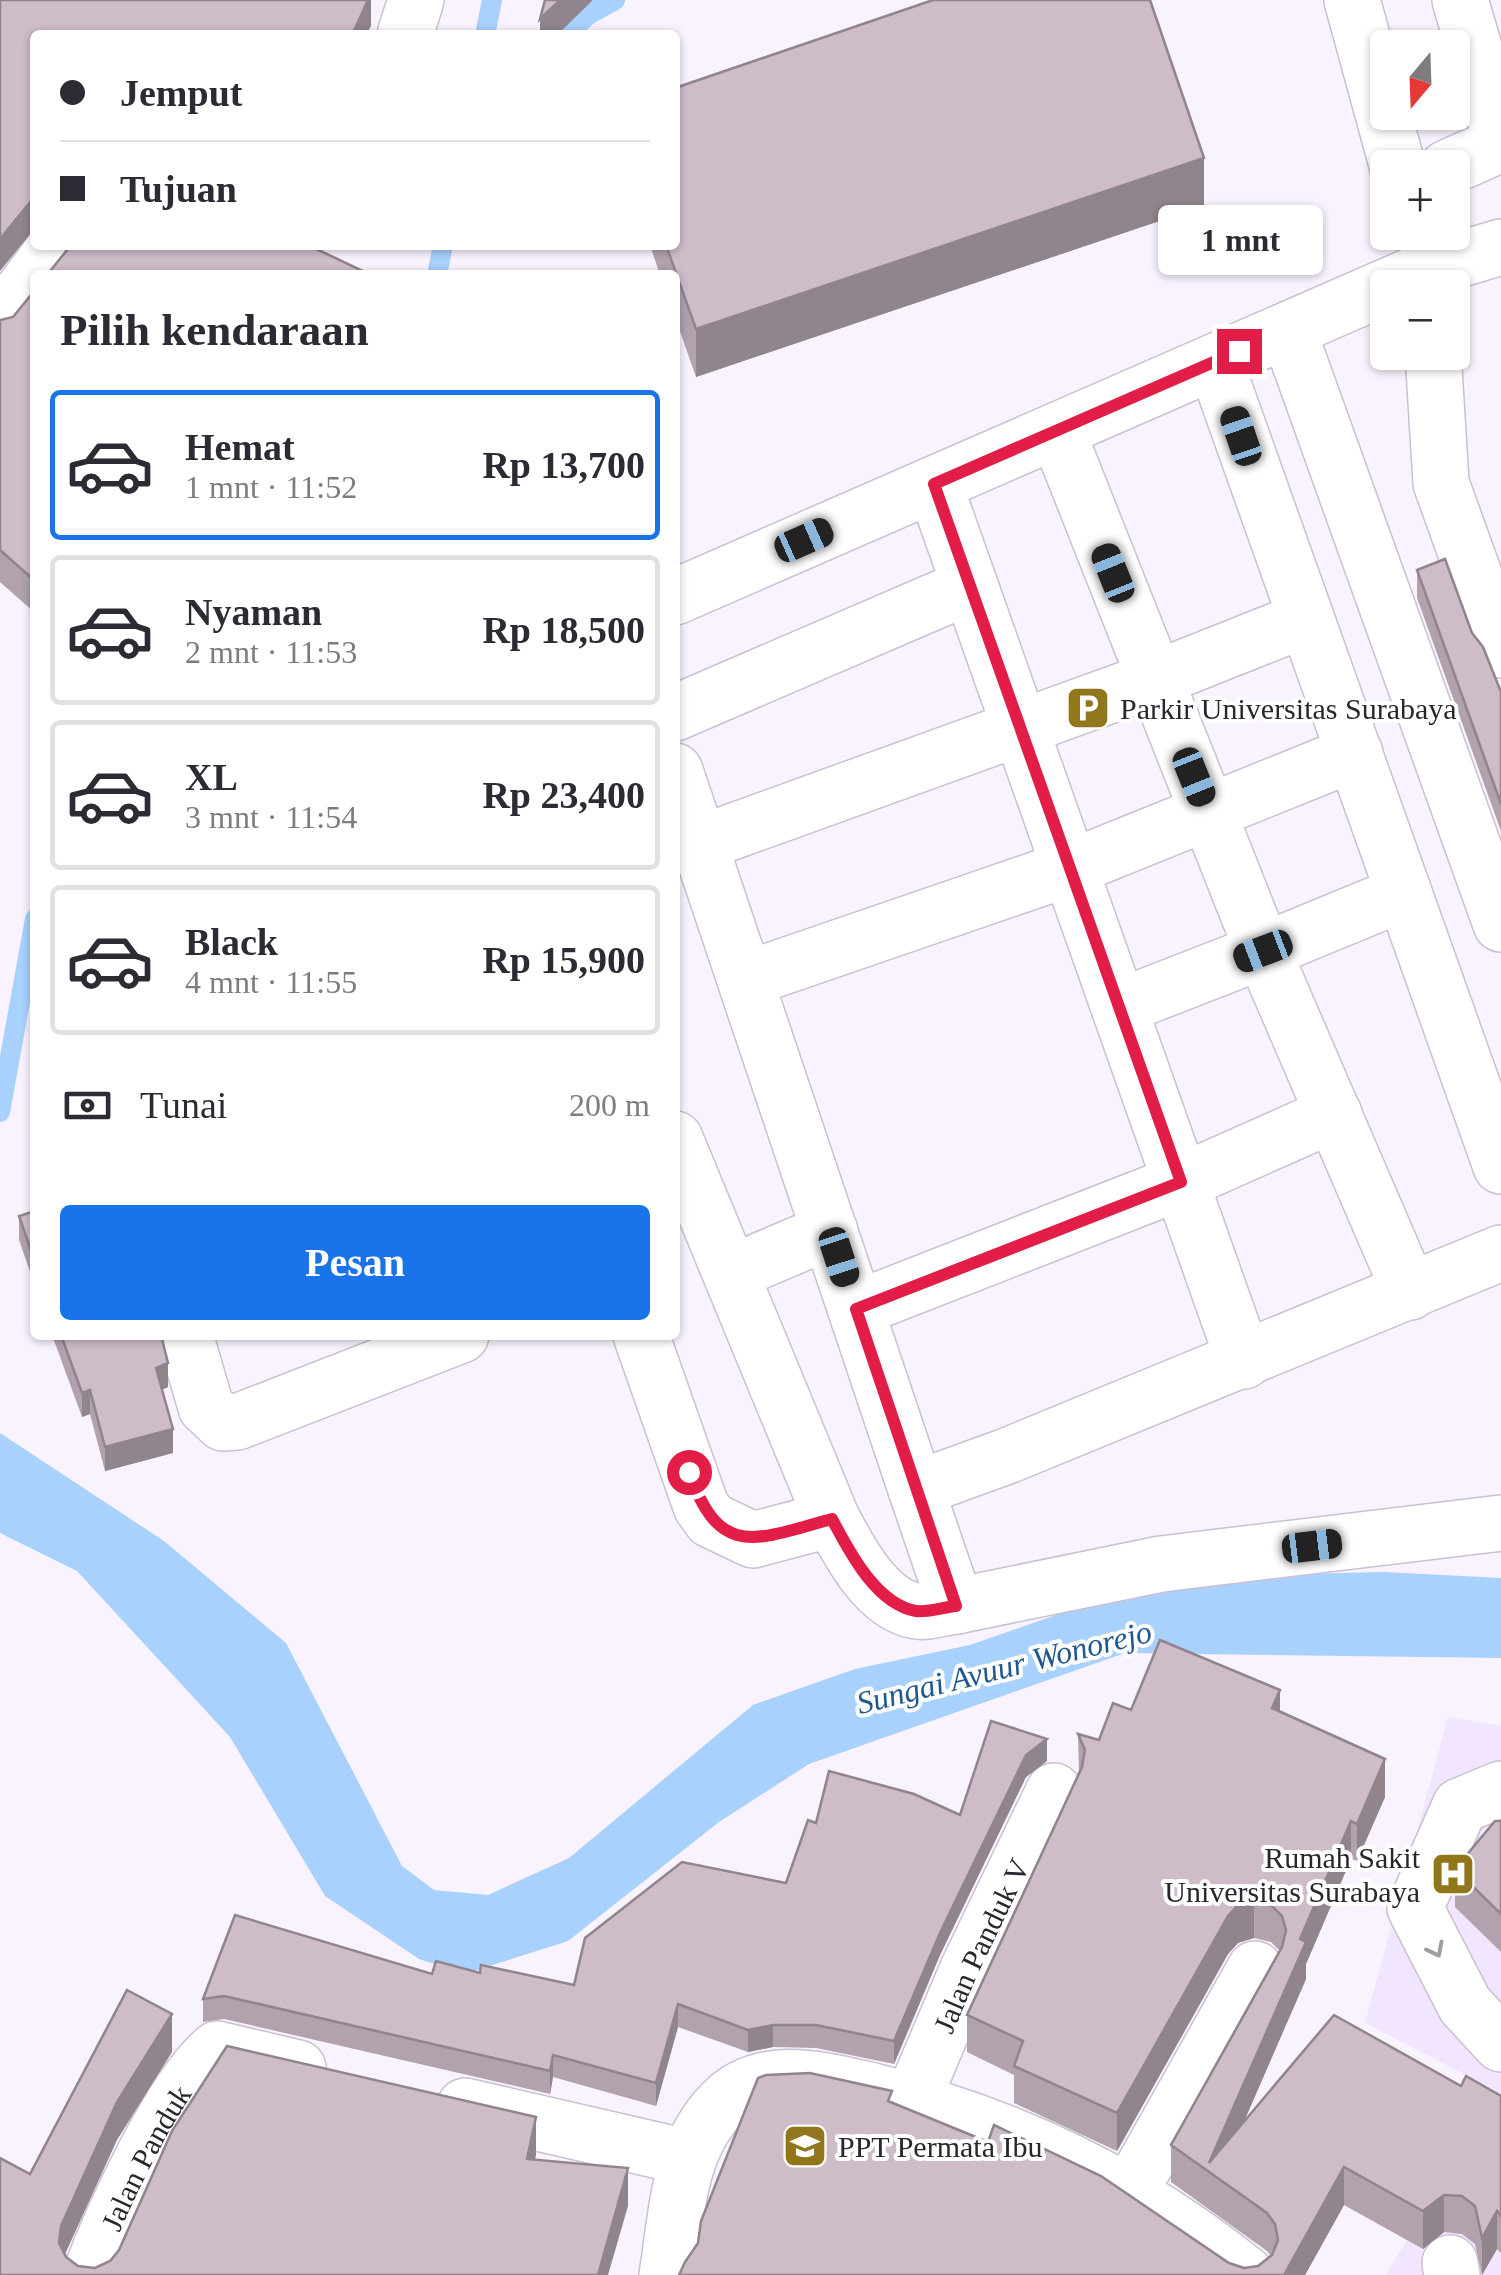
<!DOCTYPE html>
<html lang="id">
<head>
<meta charset="utf-8">
<style>
	:root { --surface:#fff; --page:#f2f2f3; --text:#2b2b33; --muted:#7c7c81; --line:#e1e1e2; --accent:#1a73e8 }
	body { margin:0; font-family:"Times New Roman",serif; background:var(--page); color:var(--text); height:100vh; display:flex; flex-direction:column; font-size:38px; white-space:nowrap }
	* { box-sizing:border-box; margin:0 }
	p { font-size:32px; color:var(--muted) }
	.icon { flex:none; width:55px; height:55px; fill:none; stroke:currentColor; stroke-width:2; stroke-linecap:round; stroke-linejoin:round }
	.map { position:relative; flex:1; overflow:hidden }
	.details { position:absolute; left:30px; top:270px; width:650px; height:1070px; display:flex; flex-direction:column; background:var(--surface); border-radius:10px; box-shadow:0 2px 8px #0004 }
	.details>* { flex:none }
	.guide { position:absolute; left:30px; top:30px; width:650px; height:220px; border-radius:10px; box-shadow:0 2px 8px #0004; display:grid; align-content:center; height:220px; padding:0 30px; background:var(--surface) }
	.needle { width:65px; rotate:199deg }
	.tools { position:absolute; left:1370px; top:30px; display:grid; gap:20px }
	.tools a { display:grid; place-items:center; width:100px; height:100px; border-radius:10px; background:var(--surface); box-shadow:0 2px 8px #0004; font-size:50px }
	.end { position:absolute; width:45px; height:45px; margin:-22px; border:12px solid #e11d48; background:#fff; box-shadow:0 0 0 5px #fff }
	.from { border-radius:50% }
	.bubble { position:absolute; height:70px; border-radius:10px; background:var(--surface); box-shadow:0 2px 8px #0004; font-size:32px; font-weight:800; line-height:70px; text-align:center }
	.car { position:absolute; width:30px; height:60px; margin:-30px -15px; border-radius:12px; box-shadow:0 0 8px 2px #0007; background:linear-gradient(#222 24%,#8ab4d8 0 40%,#222 0 76%,#8ab4d8 0 86%,#222 0) }
	.guide b { display:flex; align-items:center; gap:35px; height:95px; font-size:38px }
	.guide b+b { border-top:2px solid var(--line) }
	.guide i { width:25px; height:25px; background:var(--text) }
	ul { padding:0; list-style:none }
	li { display:flex; align-items:center; gap:30px; height:150px; margin:0 20px 15px; padding:0 10px; border:5px solid var(--line); border-radius:10px }
	li div { flex:1 }
	li b { display:block; font-size:38px }
	li em { font-style:normal; font-weight:800 }
	li.current { border-color:var(--accent) }
	li>.icon { width:90px; height:90px; stroke-width:1.5 }
	h2 { padding:0 30px; font-size:45px; line-height:120px }
	.pay { display:flex; align-items:center; gap:25px; height:110px; padding:0 30px; font-size:38px }
	.pay p { margin-inline-start:auto }
	.cta { display:flex; gap:20px; margin-top:auto; padding:20px 30px }
	.cta a { flex:1; height:115px; border-radius:10px; background:var(--accent); color:#fff; font-size:40px; font-weight:800; line-height:115px; text-align:center }
	.map>svg:first-child { display:block }
</style>
</head>
<body>
<div class="map">
<svg width="1501" height="2275" viewBox="0 0 1501 2275">
	<rect width="100%" height="100%" fill="#f9f3ff"/>
	<!-- built -->
	<polygon fill="#f2e5ff" points="1448,1717 1501,1726 1501,2275 1386,2275 1497,2091 1365,2023"/>
	<!-- water -->
	<polygon fill="#a8d1fd" points="0,1433 164,1541 286,1643 402,1866 434,1890 488,1895 569,1858 753,1705 855,1669 970,1645 1062,1613 1221,1576 1384,1572 1501,1578 1501,1658 1125,1653 809,1764 719,1822 568,1941 464,1974 419,1959 325,1896 230,1737 77,1571 0,1533"/>
	<g fill="none" stroke-linecap="round" stroke-linejoin="round">
		<!-- stream -->
		<g stroke="#a8d1fd" stroke-width="20">
			<polyline points="485,35 492,0"/>
			<polyline points="566,35 588,15 615,0"/>
			<polyline points="437,275 443,245"/>
			<polyline points="0,1112 35,919"/>
		</g>
		<defs>
			<g id="minor">
				<polyline points="1352,0 1398,168"/>
				<polyline points="1460,0 1501,139"/>
				<polyline points="405,35 416,0"/>
				<polyline points="1447,168 1501,144"/>
				<polyline points="0,321 57,245"/>
				<polyline points="1288,330 1501,924"/>
				<polyline points="1433,352 1441,483 1501,650"/>
				<polyline points="1215,362 1501,1166"/>
				<polyline points="1057,431 1263,951 1119,1007"/>
				<polyline points="934,484 1244,1361"/>
				<polyline points="675,597 1427,269 1501,247"/>
				<polyline points="675,713 970,586"/>
				<polyline points="675,771 916,1489 1007,1456 1501,1253"/>
				<polyline points="701,843 1155,679 1306,619"/>
				<polyline points="1404,893 1263,951 1410,1292"/>
				<polyline points="747,979 1070,868 1355,753"/>
				<path d="M675 1139 832 1519C849 1551 876 1604 916 1611 928 1613 944 1607 956 1606"/>
				<polyline points="731,1273 830,1231"/>
				<polyline points="856,1309 1181,1182 1334,1114"/>
				<polyline points="185,1335 206,1407 223,1423 237,1422 461,1335"/>
				<polyline points="641,1335 701,1506 711,1520 753,1540 832,1519"/>
				<polyline points="916,1489 956,1606 1161,1564 1501,1523"/>
				<polyline points="1501,1789 1460,1806 1415,1908 1465,2005 1501,2044"/>
				<path id="s1" d="M912 2101 968 1969 1054 1791"/>
				<polyline points="465,2106 686,2157"/>
				<polyline points="1129,2193 1255,1969"/>
				<polyline points="1450,2263 1452,2275"/>
				<path id="s2" d="M90 2275C112 2217 171 2086 217 2049L298 2068"/>
				<path d="M667 2275C677 2215 677 2150 722 2104 762 2062 823 2080 873 2091 1010 2124 1137 2186 1247 2275"/>
			</g>
		</defs>
		<!-- minor casing -->
		<use href="#minor" stroke="#c9c0d2" stroke-width="58"/>
		<!-- minor -->
		<use href="#minor" stroke="#fff" stroke-width="55"/>
	</g>
	<!-- wall -->
	<g fill="#b1a2ad">
		<polygon points="1204,206 696,377 675,317 675,275 660,275 650,245 675,245"/>
		<polygon points="35,290 35,613 0,582 0,320 13,317"/>
		<polygon points="1417,570 1472,633 1501,692 1501,831 1417,598"/>
		<polygon points="35,1211 35,1286 19,1240 19,1216"/>
		<polygon points="52,1335 161,1335 168,1387 162,1390 173,1453 105,1471 90,1414 82,1417"/>
		<polygon points="1131,1710 1280,1712 1385,1797 1357,1861 1351,1859 1306,1964 1306,1979 1243,2123 1461,2086 1501,2096 1501,2253 1497,2249 1482,2275 1475,2244 1462,2234 1444,2232 1423,2249 1344,2205 1305,2275 679,2275 892,2102 1229,2263 1244,2268 1258,2266 1271,2256 1267,2251 1171,2182 1171,2145 1280,1951 1271,1942 1254,1938 1238,1943 1228,1954 1117,2151 1014,2103 1014,2075 967,2052 967,2015 1079,1774 1078,1734 1099,1740"/>
		<polygon points="1047,1761 1026,1777 940,1955 894,2064 816,2048 773,2047 748,2052 678,2027 656,2106 553,2077 550,2094 224,2019 203,2022 203,1999 235,1915 432,1974 480,1973 574,1985 786,1883 816,1823 960,1815"/>
		<polygon points="1501,1821 1501,1952 1455,1907 1455,1869"/>
	</g>
	<!-- shaded-wall -->
	<g fill="#90848d">
		<polygon points="368,0 371,0 371,26 366,35 352,35"/>
		<polygon points="560,0 593,0 557,35 540,35 540,19"/>
		<polygon points="1204,158 1204,206 696,377 696,329"/>
		<polygon points="35,196 35,228 0,271 0,239"/>
		<polygon points="168,1363 168,1387 156,1392 156,1368"/>
		<polygon points="90,1390 90,1414 82,1417 82,1393"/>
		<polygon points="173,1429 173,1453 105,1471 105,1447"/>
		<polygon points="1280,1690 1280,1728 1272,1708"/>
		<polygon points="1047,1739 1047,1761 1026,1777 940,1955 894,2064 894,2041 940,1933 1026,1755"/>
		<polygon points="1385,1759 1385,1797 1357,1861 1357,1824"/>
		<polygon points="1351,1821 1351,1859 1306,1964 1306,1979 1219,2179 1209,2163 1300,1939"/>
		<polygon points="1254,1900 1254,1938 1238,1943 1228,1954 1117,2151 1117,2113 1228,1916 1238,1905"/>
		<polygon points="678,2004 678,2027 656,2106 656,2083"/>
		<polygon points="172,2014 172,2052 117,2140 61,2263 59,2243 61,2226 117,2102"/>
		<polygon points="773,2025 773,2047 748,2052 748,2030"/>
		<polygon points="553,2055 553,2077 550,2094 550,2071"/>
		<polygon points="536,2117 536,2155 527,2197 527,2159"/>
		<polygon points="1344,2167 1344,2205 1305,2275 1284,2275"/>
		<polygon points="628,2168 628,2206 608,2275 598,2275"/>
		<polygon points="1444,2195 1444,2232 1423,2249 1423,2211"/>
		<polygon points="1497,2211 1497,2249 1482,2275 1482,2238"/>
	</g>
	<!-- building -->
	<g fill="#cebcc9" stroke="#90848d" stroke-width="2.5">
		<polygon points="0,0 368,0 352,35 35,35 35,196 0,239"/>
		<polygon points="545,0 560,0 540,19"/>
		<polygon points="933,0 1150,0 1204,158 696,329 666,245 675,245 675,88"/>
		<polygon points="71,245 308,245 371,275 47,275"/>
		<polygon points="35,290 35,581 0,550 0,320 13,317"/>
		<polygon points="1445,559 1472,633 1483,647 1501,692 1501,804 1417,570"/>
		<polygon points="35,1211 35,1262 19,1216"/>
		<polygon points="61,1335 161,1335 168,1363 156,1368 173,1429 105,1447 90,1390 82,1393"/>
		<polygon points="1160,1640 1280,1690 1272,1708 1385,1759 1357,1824 1351,1821 1300,1939 1306,1942 1209,2163 1334,2015 1461,2086 1466,2076 1501,2096 1501,2216 1497,2211 1482,2238 1475,2206 1462,2196 1444,2195 1423,2211 1344,2167 1284,2275 679,2275 685,2262 698,2243 701,2221 758,2078 766,2075 810,2073 892,2091 888,2101 988,2142 994,2125 1101,2176 1229,2263 1244,2268 1258,2266 1272,2255 1278,2240 1275,2224 1267,2213 1171,2145 1282,1947 1286,1930 1282,1916 1271,1905 1254,1900 1238,1905 1228,1916 1117,2113 1014,2066 1023,2041 967,2015 1082,1767 1085,1750 1078,1734 1099,1740 1113,1703 1131,1710"/>
		<polygon points="991,1721 1047,1739 1026,1755 940,1933 894,2041 816,2025 773,2025 748,2030 678,2004 656,2083 553,2055 550,2071 224,1996 203,1999 235,1915 432,1974 436,1961 480,1973 481,1965 574,1985 585,1938 682,1862 786,1883 808,1820 816,1823 829,1771 914,1794 960,1815"/>
		<polygon points="1495,1821 1501,1821 1501,1914 1455,1869"/>
		<polygon points="127,1990 172,2014 117,2102 61,2226 59,2243 66,2257 78,2266 95,2268 110,2261 119,2250 172,2131 227,2046 536,2117 527,2159 628,2168 598,2275 0,2275 0,2158 30,2174"/>
	</g>
	<!-- one-way arrows -->
	<defs><path id="oneway-chevron" d="M-2-3.5L2.5 0L-2 3.5" fill="none" stroke-width="1.6" stroke-linecap="round" stroke-linejoin="round" transform="scale(2.5)"/></defs>
	<use stroke="#9f9da0" href="#oneway-chevron" transform="translate(1436 1950) rotate(63)"/>
	<g fill="none" stroke-linecap="round" stroke-linejoin="round">
		<!-- route -->
		<path stroke="#e11d48" stroke-width="12" d="M689 1472C720 1561 757 1539 832 1519 849 1551 876 1604 916 1611 928 1613 944 1607 956 1606L856 1309 1181 1182 934 484 1239 351"/>
	</g>
	<!-- icons -->
	<defs>
		<symbol id="parking-square" viewBox="-11 -11 22 22"><rect x="-9" y="-9" width="18" height="18" rx="4" fill="#91761c" stroke="#fff"/><path d="M-3.5-5.5H1a3.5 3.5 0 0 1 0 7H-1V5.5H-3.5ZM-1-3.4V-.6H.8a1.4 1.4 0 0 0 0-2.8Z" fill="#fff"/></symbol>
		<symbol id="hospital-square" viewBox="-11 -11 22 22"><rect x="-9" y="-9" width="18" height="18" rx="4" fill="#91761c" stroke="#fff"/><path d="M-5-5h3v3.5h4V-5h3V5h-3V1.5h-4V5h-3Z" fill="#fff"/></symbol>
		<symbol id="school-square" viewBox="-11 -11 22 22"><rect x="-9" y="-9" width="18" height="18" rx="4" fill="#91761c" stroke="#fff"/><path d="M0-5L7-2L0 1L-7-2ZM-4 1L0 2.5L4 1V4Q0 6-4 4Z" fill="#fff"/></symbol>
	</defs>
	<g fill-rule="evenodd">
		<use href="#parking-square" x="1063" y="683" width="50" height="50"/>
		<use href="#hospital-square" x="1428" y="1849" width="50" height="50"/>
		<use href="#school-square" x="780" y="2121" width="50" height="50"/>
	</g>
	<g text-anchor="middle" dominant-baseline="central" stroke-width="8" stroke-linejoin="round" paint-order="stroke">
		<!-- poi labels -->
		<g font-size="30" fill="#29262d" stroke="#fff" text-anchor="start">
			<text x="1120" y="708">Parkir Universitas Surabaya</text>
			<text x="1420" y="1857" text-anchor="end">Rumah Sakit<tspan x="1420" dy="34">Universitas Surabaya</tspan></text>
			<text x="838" y="2146">PPT Permata Ibu</text>
		</g>
		<!-- street labels -->
		<g font-size="30" fill="#29262d" stroke="#fff">
			<text stroke="none"><textPath href="#s1" startOffset="170">Jalan Panduk V</textPath></text>
			<text stroke="none"><textPath href="#s2" startOffset="130">Jalan Panduk</textPath></text>
		</g>
		<!-- water labels -->
		<g font-size="32" font-style="italic" fill="#20588e" stroke="#fff">
			<text transform="translate(1004 1667) rotate(-14)">Sungai Avuur Wonorejo</text>
		</g>
	</g>
</svg>
<div class="tools">
<a><svg class="needle" viewBox="-14 -14 28 28"><path d="M0-13l5 13h-10z" fill="#e53935"/><path d="M0 13l5-13h-10z" fill="#7c7c81"/></svg></a>
<a>+</a>
<a>−</a>
</div>
<i class="end from" style="left:689px;top:1472px"></i>
<i class="end" style="left:1239px;top:351px"></i>
<div class="bubble" style="left:1158px;top:205px;width:165px">1 mnt</div>
<i class="car" style="left:1241px;top:436px;rotate:341deg"></i>
<i class="car" style="left:804px;top:540px;rotate:66deg"></i>
<i class="car" style="left:1113px;top:573px;rotate:338deg"></i>
<i class="car" style="left:1194px;top:777px;rotate:158deg"></i>
<i class="car" style="left:1263px;top:951px;rotate:249deg"></i>
<i class="car" style="left:839px;top:1257px;rotate:162deg"></i>
<i class="car" style="left:1312px;top:1546px;rotate:83deg"></i>
<div class="guide">
<b><i class="from"></i>Jemput</b>
<b><i></i>Tujuan</b>
</div>
<section class="details">
<h2>Pilih kendaraan</h2>
<ul>
<li class="current"><svg class="icon" aria-label="car" viewBox="0 0 24 24"><path d="M5 17H2v-5l4-1 3-4h7l3 4 3 1v5h-3M9 17h6M6 11h13"/><circle cx="7" cy="17" r="2"/><circle cx="17" cy="17" r="2"/></svg><div><b>Hemat</b><p>1 mnt · 11:52</p></div><em>Rp 13,700</em></li>
<li><svg class="icon" aria-label="car" viewBox="0 0 24 24"><path d="M5 17H2v-5l4-1 3-4h7l3 4 3 1v5h-3M9 17h6M6 11h13"/><circle cx="7" cy="17" r="2"/><circle cx="17" cy="17" r="2"/></svg><div><b>Nyaman</b><p>2 mnt · 11:53</p></div><em>Rp 18,500</em></li>
<li><svg class="icon" aria-label="car" viewBox="0 0 24 24"><path d="M5 17H2v-5l4-1 3-4h7l3 4 3 1v5h-3M9 17h6M6 11h13"/><circle cx="7" cy="17" r="2"/><circle cx="17" cy="17" r="2"/></svg><div><b>XL</b><p>3 mnt · 11:54</p></div><em>Rp 23,400</em></li>
<li><svg class="icon" aria-label="car" viewBox="0 0 24 24"><path d="M5 17H2v-5l4-1 3-4h7l3 4 3 1v5h-3M9 17h6M6 11h13"/><circle cx="7" cy="17" r="2"/><circle cx="17" cy="17" r="2"/></svg><div><b>Black</b><p>4 mnt · 11:55</p></div><em>Rp 15,900</em></li>
</ul>
<div class="pay"><svg class="icon" aria-label="cash" viewBox="0 0 24 24"><path d="M3 7h18v10H3z"/><circle cx="12" cy="12" r="2"/></svg>Tunai<p>200 m</p></div>
<div class="cta"><a>Pesan</a></div>
</section>
</div>
</body>
</html>
